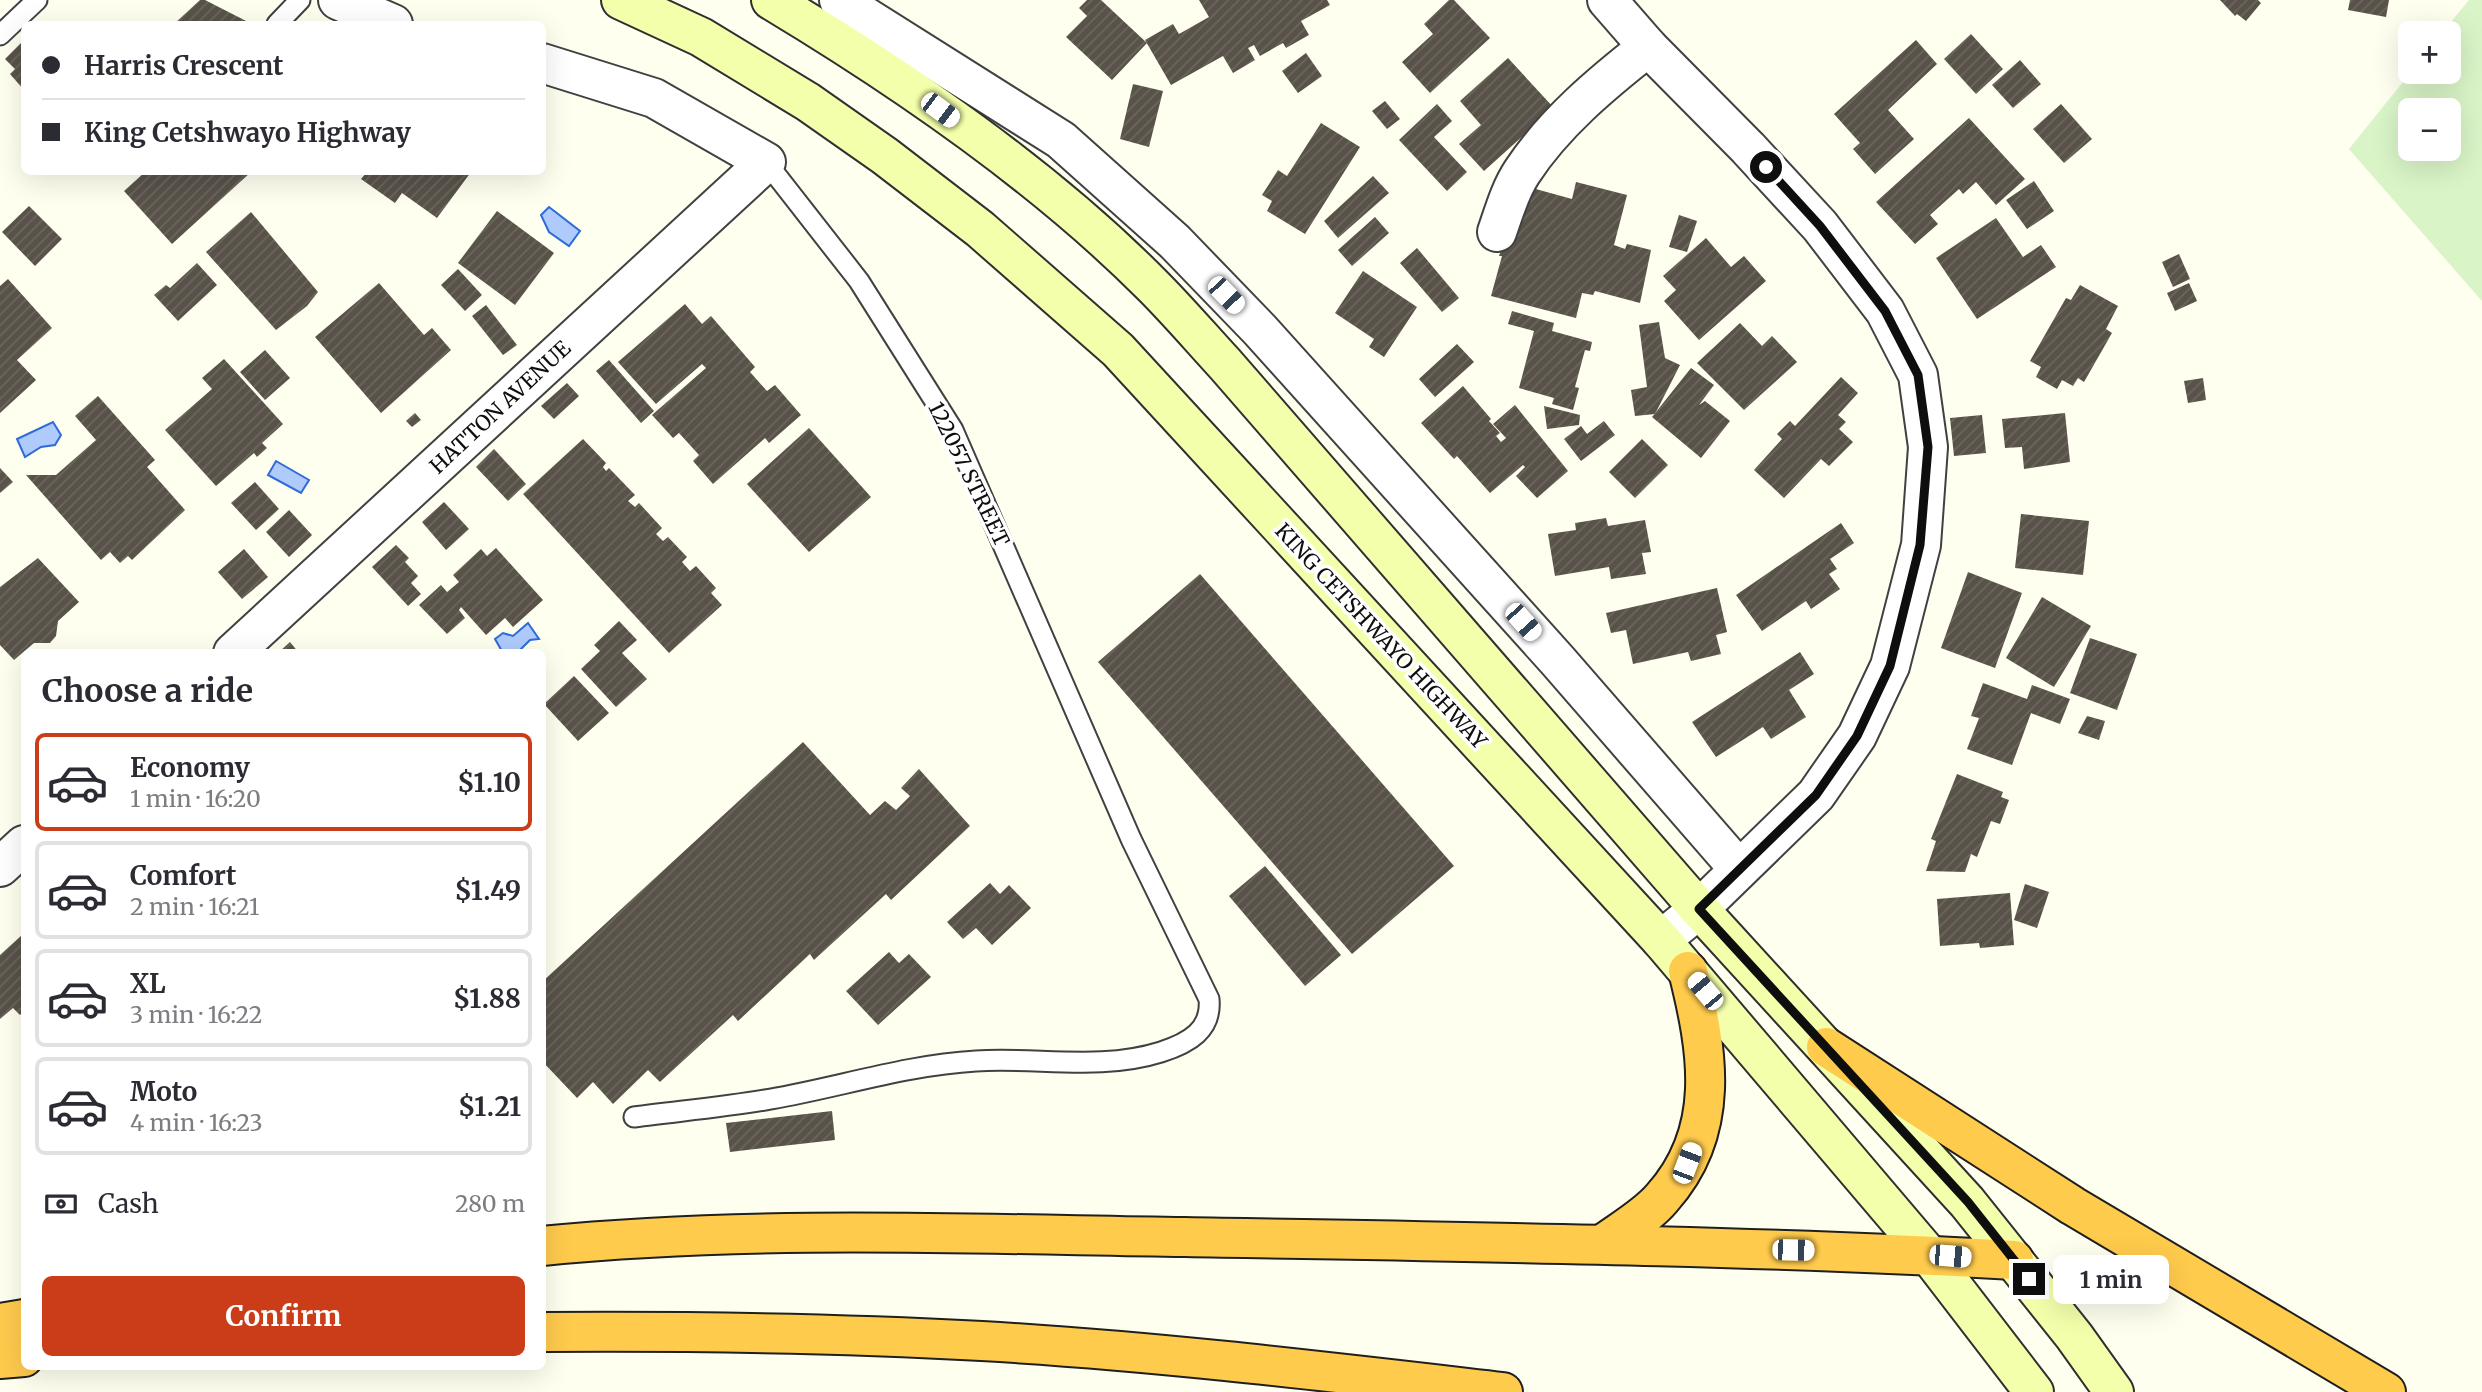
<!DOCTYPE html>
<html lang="en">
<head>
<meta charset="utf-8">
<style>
	:root { --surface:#fff; --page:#f7f7f7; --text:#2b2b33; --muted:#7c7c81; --line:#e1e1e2; --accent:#cb3d18 }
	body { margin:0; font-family:Merriweather,serif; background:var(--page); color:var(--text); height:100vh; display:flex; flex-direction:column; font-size:26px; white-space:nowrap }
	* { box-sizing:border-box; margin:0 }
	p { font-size:23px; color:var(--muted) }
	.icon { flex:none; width:38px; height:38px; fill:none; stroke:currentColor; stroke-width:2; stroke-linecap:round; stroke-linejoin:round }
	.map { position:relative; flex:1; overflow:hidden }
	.sheet { position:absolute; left:21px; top:649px; width:525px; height:721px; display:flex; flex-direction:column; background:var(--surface); border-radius:10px; box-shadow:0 7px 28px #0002 }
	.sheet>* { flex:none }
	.top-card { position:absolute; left:21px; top:21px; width:525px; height:154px; border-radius:10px; box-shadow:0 7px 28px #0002; display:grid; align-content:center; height:154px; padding:0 21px; background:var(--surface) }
	.controls { position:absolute; left:2398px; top:21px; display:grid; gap:14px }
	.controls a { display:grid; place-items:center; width:63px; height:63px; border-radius:10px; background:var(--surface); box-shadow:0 7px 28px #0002; font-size:35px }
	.end { position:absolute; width:32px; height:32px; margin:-16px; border:9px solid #0e0e0e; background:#fff; box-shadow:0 0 0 4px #fff }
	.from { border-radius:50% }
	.bubble { position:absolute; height:49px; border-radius:10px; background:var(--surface); box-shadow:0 7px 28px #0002; font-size:23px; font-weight:700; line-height:49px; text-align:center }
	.car { position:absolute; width:21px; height:42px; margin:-21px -10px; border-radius:9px; box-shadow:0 0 5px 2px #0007; background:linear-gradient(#fff 24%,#345 0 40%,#fff 0 76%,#345 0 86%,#fff 0) }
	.top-card b { display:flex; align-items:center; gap:24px; height:66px; font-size:26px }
	.top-card b+b { border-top:2px solid var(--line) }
	.top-card i { width:18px; height:18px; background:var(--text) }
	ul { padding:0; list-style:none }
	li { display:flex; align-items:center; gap:21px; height:98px; margin:0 14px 10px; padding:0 7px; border:4px solid var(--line); border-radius:10px }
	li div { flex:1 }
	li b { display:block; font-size:26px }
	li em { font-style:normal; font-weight:700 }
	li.active { border-color:var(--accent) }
	li>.icon { width:63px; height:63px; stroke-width:1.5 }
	h2 { padding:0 21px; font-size:32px; line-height:84px }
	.pay { display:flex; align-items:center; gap:18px; height:77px; padding:0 21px; font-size:26px }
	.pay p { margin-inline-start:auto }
	.cta { display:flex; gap:14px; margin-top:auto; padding:14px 21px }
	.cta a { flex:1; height:80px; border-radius:10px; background:var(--accent); color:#fff; font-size:28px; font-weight:700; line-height:80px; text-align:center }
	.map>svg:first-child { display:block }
</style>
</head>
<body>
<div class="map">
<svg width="2482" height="1392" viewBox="0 0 2482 1392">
	<defs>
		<pattern id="building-hatch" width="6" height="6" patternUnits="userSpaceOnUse" patternTransform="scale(1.75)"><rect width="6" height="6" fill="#585249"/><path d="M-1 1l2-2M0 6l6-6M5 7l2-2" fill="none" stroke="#6b665f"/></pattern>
	</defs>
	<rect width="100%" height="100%" fill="#feffef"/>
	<!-- pitch -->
	<path fill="#d9f4c7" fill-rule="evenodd" d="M2469 0H2482V301L2349 149 2411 72H2448V33H2442ZM2410 110H2448V149H2410Z"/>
	<!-- water -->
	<g fill="#aecbfc" stroke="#2e6ada" stroke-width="2">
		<polygon points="549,207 580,231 569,246 549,232 541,215"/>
		<polygon points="53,422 61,435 55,445 41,447 25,457 17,439"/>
		<polygon points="276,461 309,480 301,493 268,475"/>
		<polygon points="528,623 539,639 530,640 517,653 503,653 495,639 503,633 513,636"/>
	</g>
	<!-- building -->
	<g fill="url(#building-hatch)">
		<polygon points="200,0 205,0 252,24 174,24"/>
		<polygon points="1087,0 1101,0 1147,43 1112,80 1066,37 1087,16 1079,8"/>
		<polygon points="1199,0 1327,0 1330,5 1301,21 1309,35 1286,48 1283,43 1260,56 1254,45 1248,48 1255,60 1233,73 1223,56 1171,85 1145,40 1173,24 1179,34 1209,17"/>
		<polygon points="1449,0 1454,0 1490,38 1430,93 1402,62 1433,34 1424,24"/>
		<polygon points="2220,0 2258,0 2261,3 2246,21 2237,14 2235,16"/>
		<polygon points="2350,0 2389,0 2386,17 2348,10"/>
		<polygon points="1971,34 2003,69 1976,94 1944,59"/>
		<polygon points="24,40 24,90 10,74 15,69 5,59"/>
		<polygon points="1916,40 1937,64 1888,110 1914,139 1875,174 1853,149 1860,143 1834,114"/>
		<polygon points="1306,53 1322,76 1298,93 1282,71"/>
		<polygon points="1508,58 1554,108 1484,171 1459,144 1481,125 1460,101"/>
		<polygon points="2020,60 2041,84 2013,108 1992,85"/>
		<polygon points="1133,84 1163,91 1149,147 1120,139"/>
		<polygon points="1385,101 1400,119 1387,129 1372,111"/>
		<polygon points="1437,104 1452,121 1434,137 1467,172 1447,191 1399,140"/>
		<polygon points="2061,104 2092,139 2064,163 2033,129"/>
		<polygon points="1969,118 2025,179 1996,205 1976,182 1963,194 1959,189 1930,215 1938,224 1915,244 1876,202"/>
		<polygon points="1321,123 1360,147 1305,234 1267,211 1272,201 1262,195 1278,170 1287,176"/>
		<polygon points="145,172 251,172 172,244 124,191"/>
		<polygon points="367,172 471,172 437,218 402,193 395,203 361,179"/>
		<polygon points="1373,176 1389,193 1338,238 1324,221"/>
		<polygon points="2034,181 2054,211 2027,229 2006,200"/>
		<polygon points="1576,182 1627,195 1614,245 1625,249 1627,244 1651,250 1640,303 1595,291 1593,295 1582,293 1576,318 1491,296 1502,256 1499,256 1521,185 1572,199"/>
		<polygon points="29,206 62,239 35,266 2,232"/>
		<polygon points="497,211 554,253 515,305 458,263"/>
		<polygon points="251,212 318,292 307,306 276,330 206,252"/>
		<polygon points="1679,215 1697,221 1687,252 1669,247"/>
		<polygon points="1375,217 1389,233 1352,266 1338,250"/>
		<polygon points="1996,218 2023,257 2041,245 2056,267 1977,319 1936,258"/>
		<polygon points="1706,238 1731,267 1744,256 1766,281 1699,340 1664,301 1676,290 1663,276"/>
		<polygon points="1417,248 1459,298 1442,312 1400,263"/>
		<polygon points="2179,254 2190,279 2173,287 2162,262"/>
		<polygon points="197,263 217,285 178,321 154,295 166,285 170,288"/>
		<polygon points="458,269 482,295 465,311 441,285"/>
		<polygon points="1363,271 1417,307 1384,357 1369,347 1374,339 1335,313"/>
		<polygon points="8,279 52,328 17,360 36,380 0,413 0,286"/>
		<polygon points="379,283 424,335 432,328 451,350 381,413 315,337"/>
		<polygon points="2189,283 2197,301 2175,311 2167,293"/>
		<polygon points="2080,285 2118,306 2106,329 2112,333 2084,382 2078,378 2073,386 2062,380 2057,389 2036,377 2041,367 2030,361 2066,298 2071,300"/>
		<polygon points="685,304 702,324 711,316 755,367 750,372 767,391 775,385 801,415 769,443 765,438 713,484 693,461 699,455 679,433 673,438 652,415 706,368 702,364 656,404 618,362"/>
		<polygon points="486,305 517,345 503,355 472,316"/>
		<polygon points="1512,311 1554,323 1552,331 1592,342 1590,351 1585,350 1575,387 1579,388 1573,410 1552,404 1554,398 1519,388 1534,331 1508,324"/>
		<polygon points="1659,322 1665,358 1680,365 1655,414 1635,416 1631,390 1647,387 1639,325"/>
		<polygon points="1740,323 1762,346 1772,336 1797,362 1744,410 1697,363"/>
		<polygon points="1457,344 1474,362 1435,397 1419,379"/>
		<polygon points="265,350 290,378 265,400 240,372"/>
		<polygon points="224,359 283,424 262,443 267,448 257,457 254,453 216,486 165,430 212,389 202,378"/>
		<polygon points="609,360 654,411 641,423 596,371"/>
		<polygon points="1691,368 1714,385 1699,405 1705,401 1730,421 1701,458 1652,417"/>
		<polygon points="1841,377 1858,393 1838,415 1846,422 1839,429 1853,442 1829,466 1821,459 1784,498 1754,470 1782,439 1777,434 1790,421 1795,426"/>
		<polygon points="2203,378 2206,400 2188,403 2184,381"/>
		<polygon points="567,383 579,396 554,419 541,406"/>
		<polygon points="1463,386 1491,419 1489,421 1500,433 1496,436 1501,442 1506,438 1493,424 1515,405 1568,471 1537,498 1516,476 1525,467 1523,465 1490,493 1457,456 1454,459 1421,423"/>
		<polygon points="98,396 155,460 147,467 185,510 132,560 128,556 120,563 110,552 101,560 26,475 56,475 96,440 75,416"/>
		<polygon points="1544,406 1580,415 1579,425 1547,429"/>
		<polygon points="415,413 421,420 412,427 406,421"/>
		<polygon points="2065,413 2070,462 2024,469 2022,447 2005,448 2002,419"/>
		<polygon points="1982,415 1986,453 1954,456 1950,418"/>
		<polygon points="1604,421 1615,435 1581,461 1564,439 1581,426 1587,434"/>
		<polygon points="809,428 871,497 809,552 747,484"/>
		<polygon points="583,439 606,463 603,467 606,471 609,468 635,495 628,501 635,507 639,503 662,528 656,534 663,541 668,537 687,557 682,562 690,571 696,566 716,588 711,593 722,605 669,653 523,494"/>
		<polygon points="1642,439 1668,465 1635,498 1609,472"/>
		<polygon points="494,449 526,484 508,501 476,467"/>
		<polygon points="0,468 13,482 0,493"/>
		<polygon points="255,482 279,509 256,530 231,503"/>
		<polygon points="444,502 469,529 446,550 422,522"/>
		<polygon points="289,510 312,535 289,557 266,532"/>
		<polygon points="2021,514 2089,521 2083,575 2015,568"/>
		<polygon points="1606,518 1608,526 1645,520 1651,552 1642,553 1646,574 1611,579 1609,567 1555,576 1548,534 1576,530 1575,523"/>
		<polygon points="1841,523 1854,543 1830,559 1837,569 1829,574 1840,589 1811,609 1806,601 1762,631 1736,595"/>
		<polygon points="396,545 409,558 405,562 418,576 411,583 421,594 408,606 372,567"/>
		<polygon points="496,548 543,600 513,627 505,618 486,635 461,607 459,610 465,618 447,634 419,605 441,585 447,592 459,582 453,575 481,549 487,556"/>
		<polygon points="244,549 268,577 242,599 218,572"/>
		<polygon points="38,558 79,602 58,621 56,636 50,643 34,643 14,660 0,645 0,587"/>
		<polygon points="1968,572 2022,593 1995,668 1941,648"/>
		<polygon points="1200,574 1454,866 1352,954 1098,662"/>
		<polygon points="1717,588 1727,632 1716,635 1721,654 1691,661 1688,652 1633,664 1626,630 1611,633 1606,613"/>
		<polygon points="2042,597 2091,626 2054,687 2006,658"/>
		<polygon points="619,621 637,640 622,653 647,679 616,707 581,669 600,651 594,645"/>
		<polygon points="2090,638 2137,654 2117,710 2070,693"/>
		<polygon points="290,642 299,653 278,653"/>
		<polygon points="1800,652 1814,674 1789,690 1806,717 1771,739 1763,727 1716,757 1692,722"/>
		<polygon points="574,676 609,713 578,741 544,704"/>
		<polygon points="1983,683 2027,699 2032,685 2070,699 2060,724 2031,713 2012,765 1967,749 1979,718 1971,716"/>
		<polygon points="2087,716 2105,721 2099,740 2078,733"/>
		<polygon points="803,742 870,815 885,801 896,810 910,796 901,788 919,769 970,826 891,900 886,894 814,960 810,954 738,1021 733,1015 660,1082 648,1070 613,1104 593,1082 577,1098 542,1061 542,982"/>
		<polygon points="1957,774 2003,792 2001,797 2009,800 2000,824 1991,821 1977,857 1971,854 1965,872 1926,871 1936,841 1931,839"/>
		<polygon points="1265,866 1341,955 1305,986 1229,896"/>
		<polygon points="990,883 1000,894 1009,885 1031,908 992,945 976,928 963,939 947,922"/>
		<polygon points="2025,884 2049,892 2037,928 2014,920"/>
		<polygon points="2010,893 2014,945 1980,948 1979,943 1940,946 1937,899"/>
		<polygon points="22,935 24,938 24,1011 20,1015 13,1008 0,1019 0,955"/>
		<polygon points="889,952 899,963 909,954 931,977 878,1025 846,991"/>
		<polygon points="832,1111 835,1140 730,1152 726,1123"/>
	</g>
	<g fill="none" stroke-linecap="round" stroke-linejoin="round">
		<defs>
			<g id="service">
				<polyline points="277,24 300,0"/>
				<polyline points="0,35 37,0"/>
				<path d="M634 1117C679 1111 726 1107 771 1099 840 1087 906 1065 976 1061 1037 1057 1101 1071 1161 1052 1189 1043 1212 1030 1209 999L1131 839 953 430 859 281 766 162"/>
			</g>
			<g id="minor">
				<polyline points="338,0 393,24"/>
				<polyline points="839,0 1061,140 1175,242 1260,330 1558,661 1738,868"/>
				<polyline points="1607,0 1648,47 1748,148 1820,226 1885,311 1918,375 1928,447 1921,545 1890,666 1857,736 1816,795 1699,909 1661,940"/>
				<path d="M1497 232C1504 212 1510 190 1522 172 1554 123 1602 83 1648 47"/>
				<polyline points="233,653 766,162 654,98 542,63"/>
				<polyline points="0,867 24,845"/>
			</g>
			<g id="secondary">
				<polyline points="621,0 701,37 808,102 885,156 980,229 1118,350 1661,940 1928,1254 2034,1392"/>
				<path d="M771 0C904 80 1043 175 1153 286 1178 311 1201 338 1225 364L1699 909 1967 1202 2074 1336 2114 1392"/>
			</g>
			<g id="motorway">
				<polyline points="1826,1047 2073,1206 2386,1392"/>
				<path d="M1603 1244C1622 1230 1647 1216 1662 1198 1722 1131 1708 1051 1688 971"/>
				<path d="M542 1246C756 1225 971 1234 1185 1237 1462 1242 1738 1245 2014 1260"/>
				<polyline points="0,1323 24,1319"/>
				<path d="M542 1332C689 1331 836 1333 982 1341 1156 1351 1330 1372 1503 1392"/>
				<polyline points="0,1359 24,1357"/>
			</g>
		</defs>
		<!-- service casing -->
		<use href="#service" stroke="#414141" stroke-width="23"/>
		<!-- minor casing -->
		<use href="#minor" stroke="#414141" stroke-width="42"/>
		<!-- secondary casing -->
		<use href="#secondary" stroke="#303030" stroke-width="42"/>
		<!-- motorway casing -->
		<use href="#motorway" stroke="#1f1f1f" stroke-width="42"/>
		<!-- service -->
		<use href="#service" stroke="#fff" stroke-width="19"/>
		<!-- minor -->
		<use href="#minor" stroke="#fff" stroke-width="38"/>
		<!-- secondary -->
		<use href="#secondary" stroke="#f3ffaa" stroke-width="38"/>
		<!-- motorway -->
		<use href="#motorway" stroke="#ffcb4d" stroke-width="38"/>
	</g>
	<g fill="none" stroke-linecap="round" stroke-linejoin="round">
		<!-- route -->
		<polyline stroke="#0e0e0e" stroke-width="9" points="1766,167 1820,226 1885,311 1918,375 1928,447 1920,545 1890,666 1857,736 1816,795 1699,909 1968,1202 2029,1279"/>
	</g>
	<g text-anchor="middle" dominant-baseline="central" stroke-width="7" stroke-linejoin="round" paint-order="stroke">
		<!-- street labels -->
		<g font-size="21" fill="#0e0e0e" stroke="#fff">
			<text transform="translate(500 407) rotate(-43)">HATTON AVENUE</text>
			<text transform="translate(969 474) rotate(64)">122057 STREET</text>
			<text transform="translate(1381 636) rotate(47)">KING CETSHWAYO HIGHWAY</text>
		</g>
	</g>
</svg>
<div class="controls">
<a>+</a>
<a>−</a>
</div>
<i class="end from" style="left:1766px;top:167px"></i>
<i class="end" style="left:2029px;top:1279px"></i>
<div class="bubble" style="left:2053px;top:1255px;width:116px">1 min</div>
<i class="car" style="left:940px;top:110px;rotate:127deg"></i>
<i class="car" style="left:1226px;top:295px;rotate:136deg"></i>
<i class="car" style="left:1523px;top:622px;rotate:138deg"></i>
<i class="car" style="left:1705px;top:991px;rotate:320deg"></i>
<i class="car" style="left:1687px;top:1163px;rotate:21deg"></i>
<i class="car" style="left:1793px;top:1250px;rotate:91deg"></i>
<i class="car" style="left:1950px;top:1256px;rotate:95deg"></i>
<div class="top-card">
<b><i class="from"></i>Harris Crescent</b>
<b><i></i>King Cetshwayo Highway</b>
</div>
<section class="sheet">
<h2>Choose a ride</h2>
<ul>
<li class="active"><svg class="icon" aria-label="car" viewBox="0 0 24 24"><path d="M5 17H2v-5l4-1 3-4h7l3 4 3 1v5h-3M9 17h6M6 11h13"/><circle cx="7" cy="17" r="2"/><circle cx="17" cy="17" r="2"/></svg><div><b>Economy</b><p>1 min · 16:20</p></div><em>$1.10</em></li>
<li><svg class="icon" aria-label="car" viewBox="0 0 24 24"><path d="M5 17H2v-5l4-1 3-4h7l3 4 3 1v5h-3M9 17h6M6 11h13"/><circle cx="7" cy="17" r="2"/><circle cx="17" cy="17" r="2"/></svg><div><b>Comfort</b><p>2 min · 16:21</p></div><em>$1.49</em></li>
<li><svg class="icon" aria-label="car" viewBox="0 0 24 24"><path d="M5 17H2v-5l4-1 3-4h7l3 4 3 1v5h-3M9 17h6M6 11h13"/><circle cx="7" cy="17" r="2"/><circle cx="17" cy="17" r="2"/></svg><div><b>XL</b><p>3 min · 16:22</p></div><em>$1.88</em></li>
<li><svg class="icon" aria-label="car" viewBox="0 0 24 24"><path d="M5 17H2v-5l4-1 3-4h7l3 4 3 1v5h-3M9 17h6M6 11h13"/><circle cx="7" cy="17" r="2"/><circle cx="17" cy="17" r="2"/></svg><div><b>Moto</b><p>4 min · 16:23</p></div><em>$1.21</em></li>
</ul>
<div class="pay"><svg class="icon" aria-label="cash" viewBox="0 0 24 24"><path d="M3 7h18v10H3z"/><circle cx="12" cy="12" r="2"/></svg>Cash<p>280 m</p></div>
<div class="cta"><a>Confirm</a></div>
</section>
</div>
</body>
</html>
